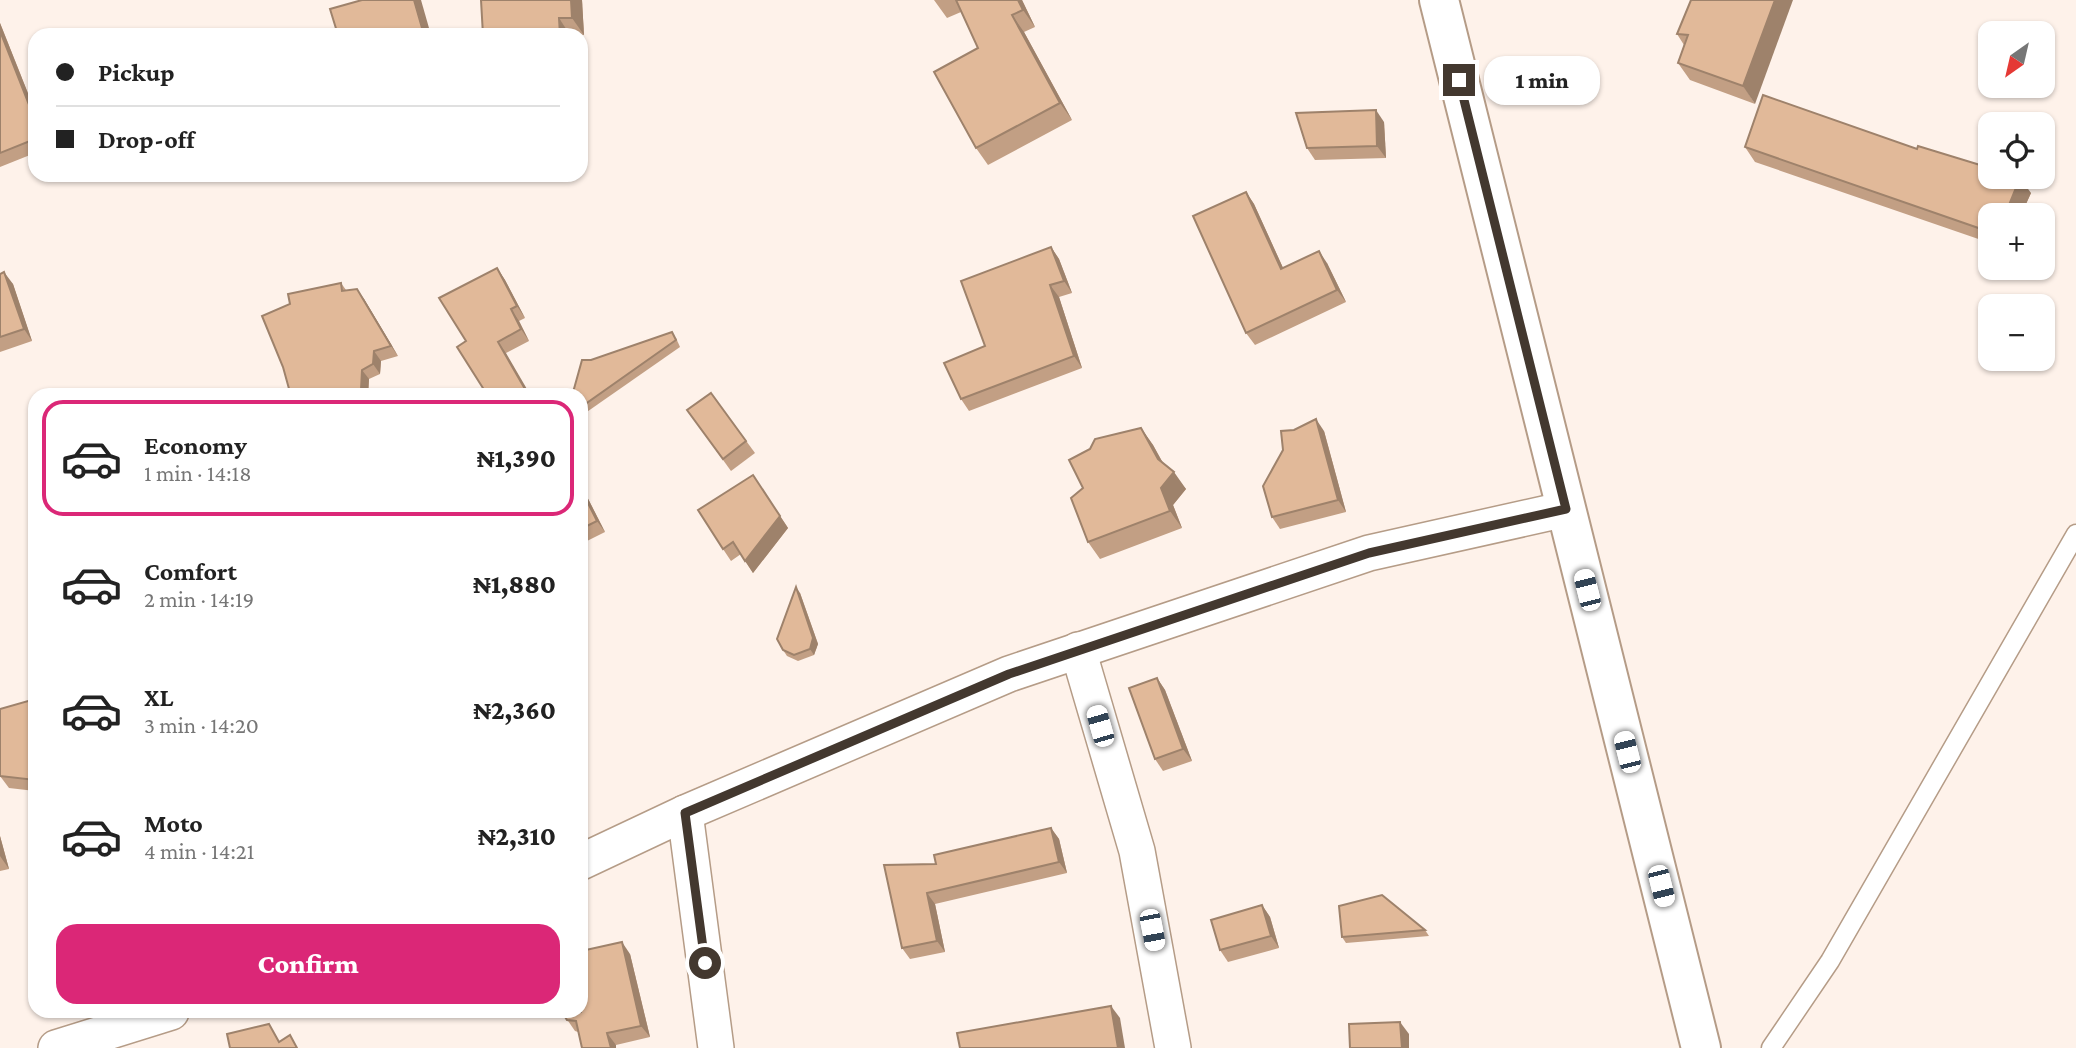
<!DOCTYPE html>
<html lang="en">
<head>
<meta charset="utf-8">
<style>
	:root { --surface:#fff; --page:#f6f6f6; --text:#222; --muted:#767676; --line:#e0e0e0; --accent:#db2777 }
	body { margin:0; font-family:"Crimson Pro",serif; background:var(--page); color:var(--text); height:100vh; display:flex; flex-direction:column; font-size:26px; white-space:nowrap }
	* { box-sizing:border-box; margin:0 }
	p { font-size:23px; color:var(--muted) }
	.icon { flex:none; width:38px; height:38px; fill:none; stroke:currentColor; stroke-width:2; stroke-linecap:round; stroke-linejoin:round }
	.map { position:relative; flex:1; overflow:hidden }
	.sheet { position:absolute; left:28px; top:388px; width:560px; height:630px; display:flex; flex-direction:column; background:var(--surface); border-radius:21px; box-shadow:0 2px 5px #0004 }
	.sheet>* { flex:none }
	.hud { position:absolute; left:28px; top:28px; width:560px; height:154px; border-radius:21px; box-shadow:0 2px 5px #0004; display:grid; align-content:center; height:154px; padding:0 28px; background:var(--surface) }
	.needle { width:46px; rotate:214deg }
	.buttons { position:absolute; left:1978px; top:21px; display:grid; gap:14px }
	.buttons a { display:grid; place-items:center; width:77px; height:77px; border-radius:14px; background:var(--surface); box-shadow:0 2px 5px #0004; font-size:35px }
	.end { position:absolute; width:32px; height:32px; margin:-16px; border:9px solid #43382f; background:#fff; box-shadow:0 0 0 4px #fff }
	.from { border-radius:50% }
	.bubble { position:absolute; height:49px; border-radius:21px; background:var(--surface); box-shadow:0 2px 5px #0004; font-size:23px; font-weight:800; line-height:49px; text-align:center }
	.car { position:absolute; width:21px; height:42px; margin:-21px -10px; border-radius:9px; box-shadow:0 0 5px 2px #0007; background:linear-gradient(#fff 24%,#345 0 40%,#fff 0 76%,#345 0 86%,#fff 0) }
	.hud b { display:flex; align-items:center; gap:24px; height:66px; font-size:26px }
	.hud b+b { border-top:2px solid var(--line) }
	.hud i { width:18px; height:18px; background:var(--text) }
	ul { padding:12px 0 0; list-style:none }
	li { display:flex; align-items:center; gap:21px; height:116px; margin:0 14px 10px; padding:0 14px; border:4px solid transparent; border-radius:21px }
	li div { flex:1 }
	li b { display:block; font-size:26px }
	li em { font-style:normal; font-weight:800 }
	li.selected { border-color:var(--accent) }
	li>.icon { width:63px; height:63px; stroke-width:1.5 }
	.primary-button { display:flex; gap:14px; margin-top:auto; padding:14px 28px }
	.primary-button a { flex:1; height:80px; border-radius:21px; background:var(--accent); color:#fff; font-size:28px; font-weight:800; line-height:80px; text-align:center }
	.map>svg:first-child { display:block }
</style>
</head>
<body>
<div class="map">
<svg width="2076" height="1048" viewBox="0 0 2076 1048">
	<rect width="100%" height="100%" fill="#fef2ea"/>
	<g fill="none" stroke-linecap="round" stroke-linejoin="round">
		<defs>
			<polyline id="service" points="1771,1048 1830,961 2076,534"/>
			<g id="minor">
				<polyline points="1078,650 1137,851 1173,1048"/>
				<polyline points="685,813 716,1048"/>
				<polyline points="581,862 685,813 1009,674 1369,553 1566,509"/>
				<polyline points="56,1048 171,1012"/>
			</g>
			<polyline id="trunk" points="1439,0 1701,1048"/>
		</defs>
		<!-- service casing -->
		<use href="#service" stroke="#b59c87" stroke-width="21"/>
		<!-- minor casing -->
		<use href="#minor" stroke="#b59c87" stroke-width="38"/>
		<!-- trunk casing -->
		<use href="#trunk" stroke="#b59c87" stroke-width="42"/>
		<!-- service -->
		<use href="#service" stroke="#fff" stroke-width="18"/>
		<!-- minor -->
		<use href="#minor" stroke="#fff" stroke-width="35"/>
		<!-- trunk -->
		<use href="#trunk" stroke="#fff" stroke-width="38"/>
	</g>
	<!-- wall -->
	<g fill="#c29f84">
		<polygon points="481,0 582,0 584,35 483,35"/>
		<polygon points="934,0 1022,0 1035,27 1024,32 1072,120 988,165 976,148 978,48 961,12 947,18"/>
		<polygon points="1691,0 1755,104 1690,80 1678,63 1684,45 1677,34"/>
		<polygon points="0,23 35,111 35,153 0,167"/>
		<polygon points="1384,122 1386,158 1315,160 1307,148"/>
		<polygon points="1745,147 1917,149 2031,193 2021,215 1990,215 1990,243 1755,162"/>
		<polygon points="1246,192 1254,204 1283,268 1327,263 1346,302 1255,345 1246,333"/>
		<polygon points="1051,247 1059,259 1072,293 1059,297 1082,368 969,411 961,399 985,346"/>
		<polygon points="497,268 505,280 525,318 519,321 529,341 506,353 466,341"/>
		<polygon points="0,274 13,284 32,341 0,352"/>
		<polygon points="341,283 346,290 364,299 398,356 381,361 380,374 369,379 368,396 291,396 290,304"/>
		<polygon points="676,338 680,347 581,416 581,396 591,360"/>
		<polygon points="711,393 755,453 731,471 687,410"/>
		<polygon points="1141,428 1153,445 1163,463 1186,489 1173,505 1182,528 1100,559 1088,542 1083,488"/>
		<polygon points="1324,431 1346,512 1280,529 1272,517"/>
		<polygon points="581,485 605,532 581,544"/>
		<polygon points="761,487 788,528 753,573 741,554 731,561 723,549"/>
		<polygon points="800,593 818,644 814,655 798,661 787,656 783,650"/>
		<polygon points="1157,678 1165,690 1192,761 1163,771 1155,759"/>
		<polygon points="35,699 35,791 9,788 0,776"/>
		<polygon points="1051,828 1059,839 1067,873 935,904 945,952 910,959 902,948 936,864"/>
		<polygon points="0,836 9,869 0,871"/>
		<polygon points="1262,905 1270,917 1279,948 1228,962 1220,950"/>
		<polygon points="1425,930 1429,936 1346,943 1342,937"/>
		<polygon points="630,954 650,1037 616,1045 575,1031 562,1012"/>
	</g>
	<!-- shaded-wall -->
	<g fill="#9e826b">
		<polygon points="414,0 421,0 431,35 424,35"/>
		<polygon points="571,0 582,0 584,35 572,18"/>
		<polygon points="1018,0 1022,0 1035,27 1023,10"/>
		<polygon points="1775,0 1793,0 1755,104 1743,86"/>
		<polygon points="1012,15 1024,32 1072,120 1060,103"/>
		<polygon points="559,18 570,35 560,35"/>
		<polygon points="0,23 35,111 35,120 0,31"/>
		<polygon points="1376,110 1384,122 1386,158 1377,146"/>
		<polygon points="2020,178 2031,193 2021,215 2005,215"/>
		<polygon points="1246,192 1254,204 1289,281 1281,269"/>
		<polygon points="1051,247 1059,259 1072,293 1064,281"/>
		<polygon points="1319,251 1327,263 1346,302 1337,290"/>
		<polygon points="497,268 505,280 525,318 517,306"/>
		<polygon points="4,272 13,284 32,341 24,329"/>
		<polygon points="1050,285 1059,297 1082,368 1074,356"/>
		<polygon points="357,289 364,299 398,356 391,346"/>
		<polygon points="511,309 519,321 529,341 521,329"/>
		<polygon points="498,342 506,353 531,396 529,396"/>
		<polygon points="374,351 381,361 380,374 373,364"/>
		<polygon points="362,370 369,379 368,396 365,396 361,390"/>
		<polygon points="1316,419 1324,431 1346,512 1338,500"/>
		<polygon points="1141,428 1153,445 1170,476 1158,459"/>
		<polygon points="1174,472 1186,489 1173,505 1182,528 1170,511 1161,488"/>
		<polygon points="753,475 788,528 753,573 745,561"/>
		<polygon points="581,485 605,532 597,521 581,489"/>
		<polygon points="796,587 800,593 818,644 814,655 810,649"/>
		<polygon points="1157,678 1165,690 1192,761 1183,749"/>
		<polygon points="1051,828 1059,839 1067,873 1059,862"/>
		<polygon points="0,836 9,869 0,856"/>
		<polygon points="927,893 935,904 945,952 937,941"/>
		<polygon points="1262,905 1270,917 1279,948 1271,936"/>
		<polygon points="622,942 630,954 650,1037 641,1026"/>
		<polygon points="1111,1006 1120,1018 1125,1048 1118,1048"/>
		<polygon points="1400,1022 1409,1034 1409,1048 1402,1048"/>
		<polygon points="607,1033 616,1045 616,1048 611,1048"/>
	</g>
	<!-- building -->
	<g fill="#e1b999" stroke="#9e826b" stroke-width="2">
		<polygon points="362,0 414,0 424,35 338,35 330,9"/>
		<polygon points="481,0 571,0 572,18 559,18 560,35 483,35"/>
		<polygon points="956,0 1018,0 1023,10 1012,15 1060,103 976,148 934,72 978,48"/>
		<polygon points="1691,0 1775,0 1743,86 1678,63 1688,35 1677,34"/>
		<polygon points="0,31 35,120 35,139 0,153"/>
		<polygon points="1763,95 1917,149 1918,146 1990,168 1990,177 2016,177 2020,178 2005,215 1990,215 1990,232 1745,147"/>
		<polygon points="1376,110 1377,146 1307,148 1296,113"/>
		<polygon points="1246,192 1281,269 1319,251 1337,290 1246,333 1193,216"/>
		<polygon points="1051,247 1064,281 1050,285 1074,356 961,399 944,363 985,346 961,281"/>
		<polygon points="497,268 517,306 511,309 521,329 498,342 529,396 488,396 457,347 466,341 439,298"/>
		<polygon points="4,272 24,329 0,337 0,274"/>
		<polygon points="341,283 342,291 357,289 391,346 374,351 373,364 362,370 361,390 347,396 291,396 283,367 262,316 290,304 288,294"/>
		<polygon points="672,332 676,340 581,407 581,396 572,396 582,360 591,360"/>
		<polygon points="711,393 746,441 723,459 687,410"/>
		<polygon points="1316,419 1338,500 1272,517 1263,486 1283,450 1281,431 1294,430"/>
		<polygon points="1141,428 1158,459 1174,472 1161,488 1170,511 1088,542 1071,498 1083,488 1069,460 1090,449 1095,439"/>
		<polygon points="753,475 780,516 745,561 733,542 723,549 698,510"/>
		<polygon points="581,489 597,521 581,529"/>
		<polygon points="796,587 813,638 810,649 794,655 783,650 777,639"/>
		<polygon points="1157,678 1183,749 1155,759 1129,688"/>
		<polygon points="35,699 35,780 0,776 0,709"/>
		<polygon points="1051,828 1059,862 927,893 937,941 902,948 884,865 936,864 934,855"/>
		<polygon points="1382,895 1425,930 1342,937 1339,906"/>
		<polygon points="1262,905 1271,936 1220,950 1211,920"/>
		<polygon points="622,942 641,1026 607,1033 611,1048 582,1048 576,1021 567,1020 562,1012 581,1012 581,951"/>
		<polygon points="1111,1006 1118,1048 960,1048 957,1033"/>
		<polygon points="1400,1022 1402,1048 1350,1048 1349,1024"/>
		<polygon points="269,1024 279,1042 290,1035 297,1048 230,1048 227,1034"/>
	</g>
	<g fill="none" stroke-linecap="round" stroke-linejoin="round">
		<!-- route -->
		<polyline stroke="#43382f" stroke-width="9" points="705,963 685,813 1009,674 1369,553 1566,509 1459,80"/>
	</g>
</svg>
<div class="buttons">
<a><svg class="needle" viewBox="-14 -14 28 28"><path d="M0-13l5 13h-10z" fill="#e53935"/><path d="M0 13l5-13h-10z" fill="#767676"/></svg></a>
<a><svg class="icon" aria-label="locate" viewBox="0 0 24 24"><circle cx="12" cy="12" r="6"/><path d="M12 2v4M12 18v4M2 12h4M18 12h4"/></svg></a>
<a>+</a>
<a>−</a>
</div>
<i class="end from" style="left:705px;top:963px"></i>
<i class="end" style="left:1459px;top:80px"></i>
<div class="bubble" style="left:1484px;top:56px;width:116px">1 min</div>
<i class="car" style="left:1587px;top:590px;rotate:346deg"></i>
<i class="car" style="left:1100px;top:726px;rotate:344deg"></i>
<i class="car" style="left:1627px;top:752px;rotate:346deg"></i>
<i class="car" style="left:1661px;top:886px;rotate:166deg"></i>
<i class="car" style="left:1152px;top:930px;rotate:169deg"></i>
<div class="hud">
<b><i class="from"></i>Pickup</b>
<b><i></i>Drop-off</b>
</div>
<section class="sheet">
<ul>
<li class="selected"><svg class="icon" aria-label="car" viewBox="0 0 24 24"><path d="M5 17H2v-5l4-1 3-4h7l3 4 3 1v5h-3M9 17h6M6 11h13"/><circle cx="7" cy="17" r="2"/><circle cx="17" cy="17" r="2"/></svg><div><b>Economy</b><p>1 min · 14:18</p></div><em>₦1,390</em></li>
<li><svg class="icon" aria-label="car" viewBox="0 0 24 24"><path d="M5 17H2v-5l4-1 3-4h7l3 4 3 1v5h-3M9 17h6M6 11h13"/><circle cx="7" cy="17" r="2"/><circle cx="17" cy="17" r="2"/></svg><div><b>Comfort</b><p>2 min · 14:19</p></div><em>₦1,880</em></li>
<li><svg class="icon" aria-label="car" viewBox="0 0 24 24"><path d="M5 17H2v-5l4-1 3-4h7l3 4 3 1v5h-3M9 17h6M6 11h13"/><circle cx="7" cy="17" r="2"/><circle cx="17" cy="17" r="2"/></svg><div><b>XL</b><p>3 min · 14:20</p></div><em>₦2,360</em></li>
<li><svg class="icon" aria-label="car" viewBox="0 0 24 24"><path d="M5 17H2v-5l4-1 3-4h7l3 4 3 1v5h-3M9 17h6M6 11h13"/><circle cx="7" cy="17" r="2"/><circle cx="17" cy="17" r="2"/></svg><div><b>Moto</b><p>4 min · 14:21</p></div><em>₦2,310</em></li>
</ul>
<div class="primary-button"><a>Confirm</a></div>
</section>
</div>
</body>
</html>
